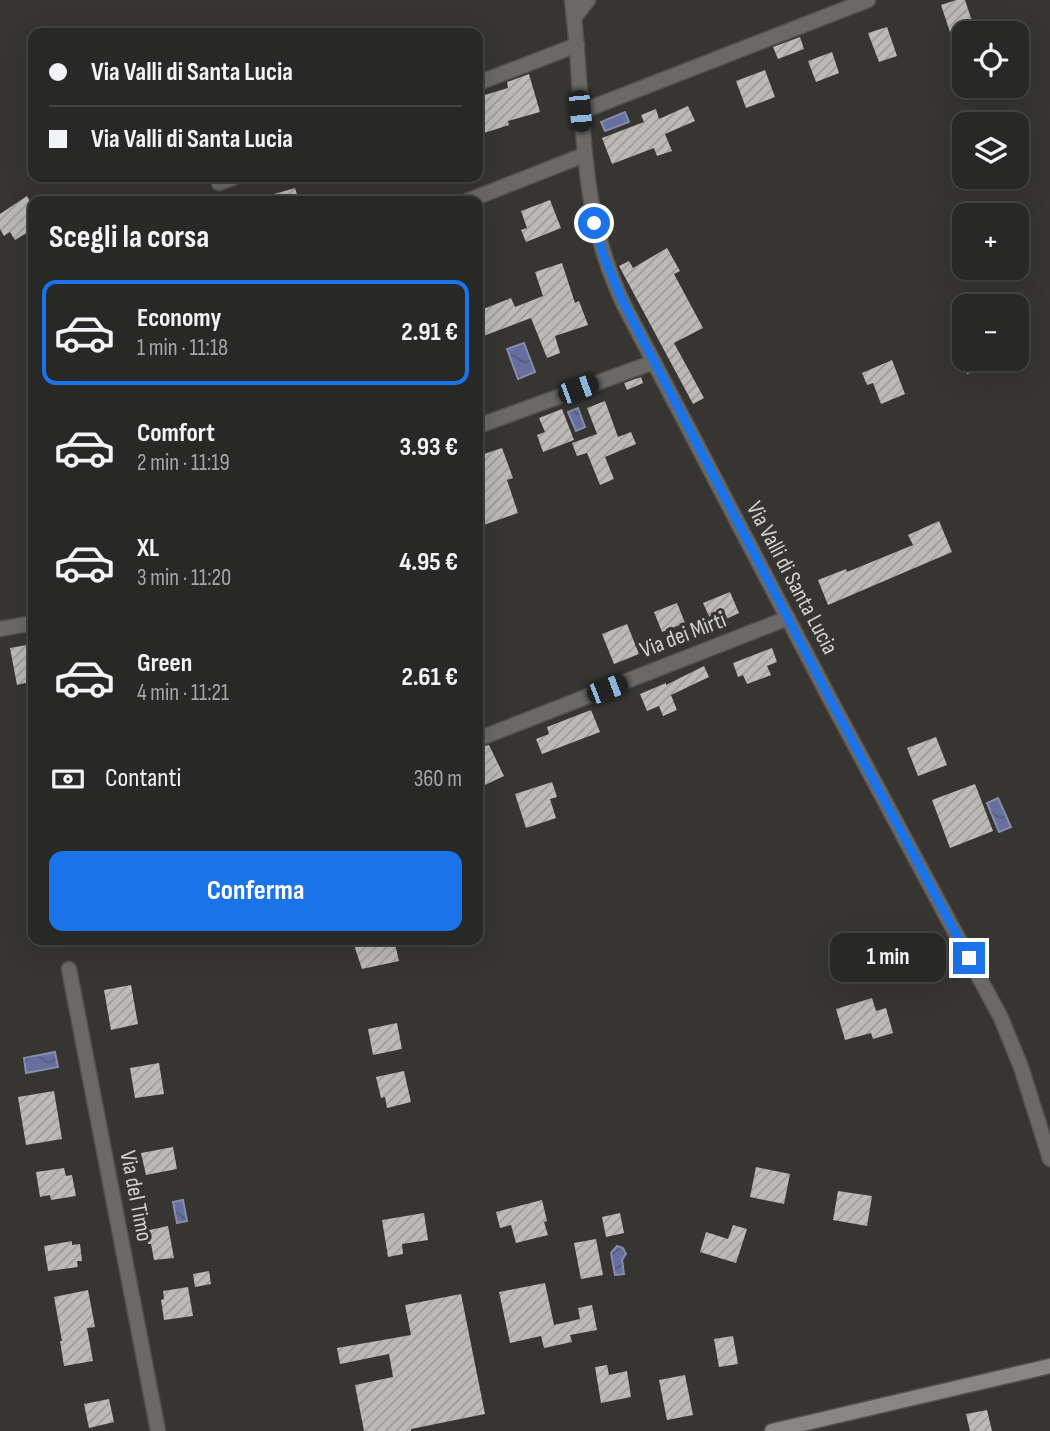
<!DOCTYPE html>
<html lang="it">
<head>
<meta charset="utf-8">
<style>
	:root { --surface:#282826; --page:#343432; --text:#f1f3f6; --muted:#a5a6a7; --line:#444443; --accent:#1a73e8 }
	body { margin:0; font-family:"Sofia Sans Condensed",sans-serif; background:var(--page); color:var(--text); height:100vh; display:flex; flex-direction:column; font-size:26px; white-space:nowrap }
	* { box-sizing:border-box; margin:0 }
	p { font-size:23px; color:var(--muted) }
	.icon { flex:none; width:38px; height:38px; fill:none; stroke:currentColor; stroke-width:2; stroke-linecap:round; stroke-linejoin:round }
	.map { position:relative; flex:1; overflow:hidden }
	.side { position:absolute; left:28px; top:196px; width:455px; height:749px; display:flex; flex-direction:column; background:var(--surface); border-radius:14px; box-shadow:0 7px 28px #0002,0 0 0 2px var(--line) }
	.side>* { flex:none }
	.banner { position:absolute; left:28px; top:28px; width:455px; height:154px; border-radius:14px; box-shadow:0 7px 28px #0002,0 0 0 2px var(--line); display:grid; align-content:center; height:154px; padding:0 21px; background:var(--surface) }
	.tools { position:absolute; left:952px; top:21px; display:grid; gap:14px }
	.tools a { display:grid; place-items:center; width:77px; height:77px; border-radius:14px; background:var(--surface); box-shadow:0 7px 28px #0002,0 0 0 2px var(--line); font-size:35px }
	.end { position:absolute; width:32px; height:32px; margin:-16px; border:9px solid #1a73e8; background:#fff; box-shadow:0 0 0 4px #fff }
	.from { border-radius:50% }
	.bubble { position:absolute; height:49px; border-radius:14px; background:var(--surface); box-shadow:0 7px 28px #0002,0 0 0 2px var(--line); font-size:23px; font-weight:700; line-height:49px; text-align:center }
	.car { position:absolute; width:21px; height:42px; margin:-21px -10px; border-radius:9px; box-shadow:0 0 5px 2px #0007; background:linear-gradient(#222 24%,#8ab4d8 0 40%,#222 0 76%,#8ab4d8 0 86%,#222 0) }
	.banner b { display:flex; align-items:center; gap:24px; height:66px; font-size:26px }
	.banner b+b { border-top:2px solid var(--line) }
	.banner i { width:18px; height:18px; background:var(--text) }
	ul { padding:0; list-style:none }
	li { display:flex; align-items:center; gap:21px; height:105px; margin:0 14px 10px; padding:0 7px; border:4px solid transparent; border-radius:14px }
	li div { flex:1 }
	li b { display:block; font-size:26px }
	li em { font-style:normal; font-weight:700 }
	li.active { border-color:var(--accent) }
	li>.icon { width:63px; height:63px; stroke-width:1.5 }
	h2 { padding:0 21px; font-size:32px; line-height:84px }
	.pay { display:flex; align-items:center; gap:18px; height:77px; padding:0 21px; font-size:26px }
	.pay p { margin-inline-start:auto }
	.primary-button { display:flex; gap:14px; margin-top:auto; padding:14px 21px }
	.primary-button a { flex:1; height:80px; border-radius:14px; background:var(--accent); color:#fff; font-size:28px; font-weight:700; line-height:80px; text-align:center }
	.map>svg:first-child { display:block }
</style>
</head>
<body>
<div class="map">
<svg width="1050" height="1431" viewBox="0 0 1050 1431">
	<defs>
		<pattern id="water-waves" width="16" height="10" patternUnits="userSpaceOnUse" patternTransform="scale(1.75)"><rect width="16" height="10" fill="#666f9f"/><path d="M0 5q4-4 8 0t8 0" fill="none" stroke="#565c78"/></pattern>
		<pattern id="building-hatch" width="6" height="6" patternUnits="userSpaceOnUse" patternTransform="scale(1.75)"><rect width="6" height="6" fill="#bcbab6"/><path d="M-1 1l2-2M0 6l6-6M5 7l2-2" fill="none" stroke="#9d9b98"/></pattern>
	</defs>
	<rect width="100%" height="100%" fill="#363532"/>
	<!-- water -->
	<g fill="url(#water-waves)" stroke="#868cad" stroke-width="2">
		<polygon points="625,112 629,122 605,131 601,122"/>
		<polygon points="524,343 535,372 518,379 507,349"/>
		<polygon points="578,408 585,427 576,431 568,412"/>
		<polygon points="998,798 1011,827 999,832 987,803"/>
		<polygon points="55,1052 58,1067 26,1073 24,1058"/>
		<polygon points="183,1200 187,1221 177,1223 173,1202"/>
		<polygon points="617,1246 623,1248 626,1254 622,1260 624,1274 615,1275 611,1253"/>
	</g>
	<!-- building -->
	<g fill="url(#building-hatch)">
		<polygon points="956,0 965,0 973,24 950,32 941,5"/>
		<polygon points="887,27 897,56 879,62 868,33"/>
		<polygon points="800,37 804,49 778,59 773,47"/>
		<polygon points="832,52 839,73 816,82 808,61"/>
		<polygon points="765,70 775,97 746,108 736,81"/>
		<polygon points="529,74 540,112 508,121 509,125 481,134 478,125 478,97 508,88 507,82"/>
		<polygon points="688,106 695,121 665,134 672,151 657,156 654,148 612,164 602,138 644,122 641,115 656,109 659,119"/>
		<polygon points="295,188 299,201 260,201 260,198"/>
		<polygon points="27,196 33,207 33,229 15,240 10,232 4,236 0,229 0,214"/>
		<polygon points="550,200 561,228 526,242 521,230 527,228 521,211"/>
		<polygon points="667,248 680,271 674,274 703,328 674,343 704,398 693,404 619,266 629,261 633,268"/>
		<polygon points="562,263 575,303 579,301 588,325 555,336 560,353 547,358 531,318 478,338 478,311 511,298 515,307 543,296 535,272"/>
		<polygon points="962,359 983,359 986,368 967,374"/>
		<polygon points="892,360 905,394 881,404 873,383 867,385 862,373"/>
		<polygon points="641,377 643,383 627,390 624,383"/>
		<polygon points="605,401 618,437 631,432 636,444 605,457 614,479 600,485 587,453 577,456 572,443 597,434 587,408"/>
		<polygon points="562,409 574,440 543,452 537,435 545,432 539,418"/>
		<polygon points="502,448 513,478 507,480 518,513 478,527 478,456"/>
		<polygon points="939,521 952,552 828,605 818,580 846,569 847,572 913,545 908,535"/>
		<polygon points="730,592 739,613 713,625 703,603"/>
		<polygon points="677,603 685,623 662,632 654,612"/>
		<polygon points="627,624 639,654 614,664 602,634"/>
		<polygon points="32,644 33,681 17,685 10,648"/>
		<polygon points="772,648 777,662 767,666 771,675 747,684 743,675 738,677 733,663"/>
		<polygon points="704,666 709,677 671,695 677,710 663,716 659,706 647,711 640,694 666,683 666,685"/>
		<polygon points="591,710 600,732 542,754 536,739 549,734 547,727"/>
		<polygon points="936,737 947,765 918,776 907,748"/>
		<polygon points="489,745 504,776 485,785 478,769 478,748"/>
		<polygon points="552,782 557,797 550,799 556,818 526,828 515,794"/>
		<polygon points="975,784 993,831 950,848 932,800"/>
		<polygon points="370,940 391,940 392,944 395,944 399,961 362,969 354,945"/>
		<polygon points="131,985 138,1024 111,1030 104,990"/>
		<polygon points="872,998 876,1011 886,1008 893,1033 873,1039 871,1033 845,1040 836,1009"/>
		<polygon points="397,1023 402,1049 373,1055 368,1029"/>
		<polygon points="159,1063 164,1094 135,1098 130,1068"/>
		<polygon points="404,1071 411,1102 387,1108 385,1097 381,1098 376,1077"/>
		<polygon points="54,1091 62,1139 26,1145 18,1097"/>
		<polygon points="173,1147 177,1169 146,1175 141,1153"/>
		<polygon points="756,1167 790,1174 784,1204 750,1197"/>
		<polygon points="64,1168 66,1176 72,1175 76,1196 51,1200 50,1195 40,1197 36,1172"/>
		<polygon points="838,1191 872,1196 867,1226 833,1220"/>
		<polygon points="542,1200 547,1221 544,1222 548,1235 516,1243 511,1225 500,1228 496,1212"/>
		<polygon points="424,1213 428,1240 402,1244 403,1254 388,1257 382,1220"/>
		<polygon points="620,1213 624,1233 606,1237 602,1217"/>
		<polygon points="733,1225 747,1229 736,1263 700,1252 706,1232 728,1239"/>
		<polygon points="168,1226 174,1258 154,1260 151,1244 148,1244 145,1231"/>
		<polygon points="596,1239 603,1275 581,1279 574,1243"/>
		<polygon points="72,1241 72,1245 80,1244 82,1261 77,1261 78,1267 48,1271 44,1246"/>
		<polygon points="209,1271 211,1284 195,1287 193,1274"/>
		<polygon points="545,1283 554,1325 580,1319 578,1308 592,1305 597,1330 570,1335 572,1342 544,1348 541,1336 510,1343 499,1292"/>
		<polygon points="188,1287 193,1316 164,1320 161,1300 164,1299 163,1291"/>
		<polygon points="88,1290 95,1327 87,1328 93,1361 64,1366 60,1341 62,1341 54,1297"/>
		<polygon points="461,1294 485,1414 411,1429 411,1431 364,1431 355,1385 393,1377 389,1354 340,1364 337,1348 411,1335 405,1305"/>
		<polygon points="733,1336 738,1364 719,1367 714,1339"/>
		<polygon points="607,1365 609,1375 627,1371 631,1397 601,1403 595,1367"/>
		<polygon points="685,1375 693,1415 667,1420 659,1380"/>
		<polygon points="109,1399 114,1422 89,1428 84,1404"/>
		<polygon points="987,1410 992,1431 970,1431 966,1414"/>
	</g>
	<g fill="none" stroke-linecap="round" stroke-linejoin="round">
		<defs>
			<g id="minor">
				<polyline points="572,0 574,18"/>
				<path d="M588 0 574 18C585 120 578 211 625 307L831 701 1001 1018 1021 1067 1050 1159"/>
				<polyline points="478,83 577,45"/>
				<polyline points="580,112 868,0"/>
				<polyline points="219,183 235,177"/>
				<polyline points="467,201 584,155"/>
				<polyline points="478,426 654,362"/>
				<polyline points="0,629 33,623"/>
				<polyline points="478,739 788,618"/>
				<polyline points="69,969 158,1431"/>
			</g>
			<polyline id="secondary" points="772,1431 1050,1366"/>
		</defs>
		<!-- minor casing -->
		<use href="#minor" stroke="#52514e" stroke-width="17"/>
		<!-- secondary casing -->
		<use href="#secondary" stroke="#52514e" stroke-width="17"/>
		<!-- minor -->
		<use href="#minor" stroke="#6a6968" stroke-width="14"/>
		<!-- secondary -->
		<use href="#secondary" stroke="#878684" stroke-width="14"/>
	</g>
	<g fill="none" stroke-linecap="round" stroke-linejoin="round">
		<!-- route -->
		<polyline stroke="#1a73e8" stroke-width="9" points="594,223 604,257 622,300 831,701 969,958"/>
	</g>
	<g text-anchor="middle" dominant-baseline="central" stroke-width="7" stroke-linejoin="round" paint-order="stroke">
		<!-- street labels -->
		<g font-size="23" fill="#d2d1cf" stroke="#363532">
			<text transform="translate(792 578) rotate(62)">Via Valli di Santa Lucia</text>
			<text transform="translate(683 635) rotate(-21)">Via dei Mirti</text>
			<text transform="translate(136 1196) rotate(79)">Via del Timo</text>
		</g>
	</g>
</svg>
<div class="tools">
<a><svg class="icon" aria-label="locate" viewBox="0 0 24 24"><circle cx="12" cy="12" r="6"/><path d="M12 2v4M12 18v4M2 12h4M18 12h4"/></svg></a>
<a><svg class="icon" aria-label="layers" viewBox="0 0 24 24"><path d="M12 4l9 5-9 5-9-5zM3 14l9 5 9-5"/></svg></a>
<a>+</a>
<a>−</a>
</div>
<i class="end from" style="left:594px;top:223px"></i>
<i class="end" style="left:969px;top:958px"></i>
<div class="bubble" style="left:830px;top:933px;width:116px">1 min</div>
<i class="car" style="left:580px;top:111px;rotate:175deg"></i>
<i class="car" style="left:578px;top:389px;rotate:70deg"></i>
<i class="car" style="left:607px;top:689px;rotate:69deg"></i>
<div class="banner">
<b><i class="from"></i>Via Valli di Santa Lucia</b>
<b><i></i>Via Valli di Santa Lucia</b>
</div>
<section class="side">
<h2>Scegli la corsa</h2>
<ul>
<li class="active"><svg class="icon" aria-label="car" viewBox="0 0 24 24"><path d="M5 17H2v-5l4-1 3-4h7l3 4 3 1v5h-3M9 17h6M6 11h13"/><circle cx="7" cy="17" r="2"/><circle cx="17" cy="17" r="2"/></svg><div><b>Economy</b><p>1 min · 11:18</p></div><em>2.91 €</em></li>
<li><svg class="icon" aria-label="car" viewBox="0 0 24 24"><path d="M5 17H2v-5l4-1 3-4h7l3 4 3 1v5h-3M9 17h6M6 11h13"/><circle cx="7" cy="17" r="2"/><circle cx="17" cy="17" r="2"/></svg><div><b>Comfort</b><p>2 min · 11:19</p></div><em>3.93 €</em></li>
<li><svg class="icon" aria-label="car" viewBox="0 0 24 24"><path d="M5 17H2v-5l4-1 3-4h7l3 4 3 1v5h-3M9 17h6M6 11h13"/><circle cx="7" cy="17" r="2"/><circle cx="17" cy="17" r="2"/></svg><div><b>XL</b><p>3 min · 11:20</p></div><em>4.95 €</em></li>
<li><svg class="icon" aria-label="car" viewBox="0 0 24 24"><path d="M5 17H2v-5l4-1 3-4h7l3 4 3 1v5h-3M9 17h6M6 11h13"/><circle cx="7" cy="17" r="2"/><circle cx="17" cy="17" r="2"/></svg><div><b>Green</b><p>4 min · 11:21</p></div><em>2.61 €</em></li>
</ul>
<div class="pay"><svg class="icon" aria-label="cash" viewBox="0 0 24 24"><path d="M3 7h18v10H3z"/><circle cx="12" cy="12" r="2"/></svg>Contanti<p>360 m</p></div>
<div class="primary-button"><a>Conferma</a></div>
</section>
</div>
</body>
</html>
